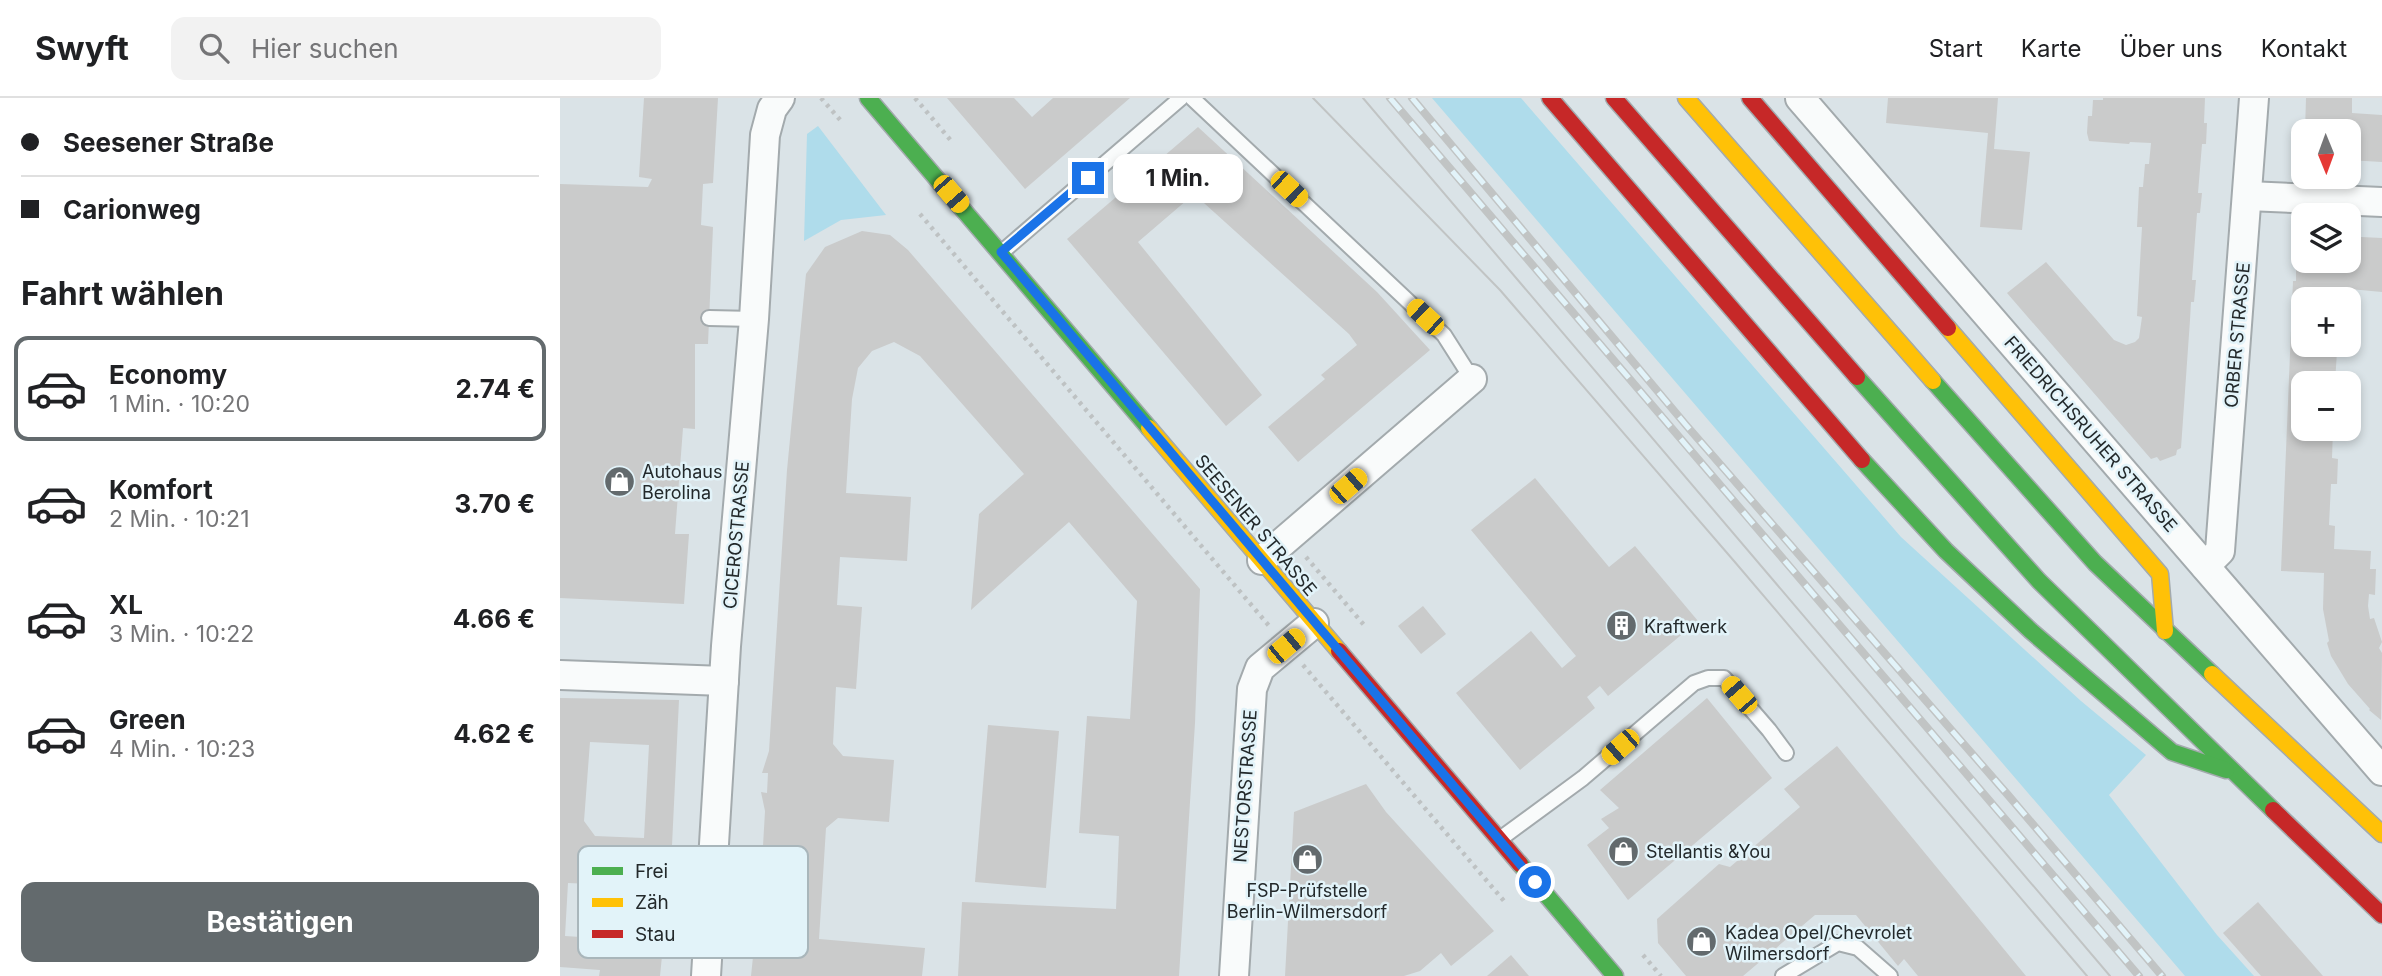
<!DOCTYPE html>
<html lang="de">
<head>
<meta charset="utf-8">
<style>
	:root { --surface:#fff; --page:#f2f2f2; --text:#202124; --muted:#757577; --line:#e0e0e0; --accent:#636a6d }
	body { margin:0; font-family:Inter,sans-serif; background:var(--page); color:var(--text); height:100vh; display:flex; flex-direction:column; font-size:26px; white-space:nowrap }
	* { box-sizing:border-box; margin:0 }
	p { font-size:23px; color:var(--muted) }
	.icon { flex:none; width:38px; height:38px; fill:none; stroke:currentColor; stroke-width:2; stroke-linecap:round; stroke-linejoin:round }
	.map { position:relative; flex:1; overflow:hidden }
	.panel { display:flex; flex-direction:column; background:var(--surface); width:560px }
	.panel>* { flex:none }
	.hud { display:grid; align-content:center; height:154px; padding:0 21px; background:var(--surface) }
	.needle { width:46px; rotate:179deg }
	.buttons { position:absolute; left:1731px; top:21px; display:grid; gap:14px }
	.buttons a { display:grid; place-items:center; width:70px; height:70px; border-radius:14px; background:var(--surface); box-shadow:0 4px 10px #0003; font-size:35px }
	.end { position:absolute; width:32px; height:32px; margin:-16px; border:9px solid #1a73e8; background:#fff; box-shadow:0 0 0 4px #fff }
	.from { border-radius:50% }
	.bubble { position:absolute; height:49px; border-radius:14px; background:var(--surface); box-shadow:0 4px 10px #0003; font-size:23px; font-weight:700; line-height:49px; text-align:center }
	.car { position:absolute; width:21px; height:42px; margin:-21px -10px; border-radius:9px; box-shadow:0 0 5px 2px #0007; background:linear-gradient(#f5c518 24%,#345 0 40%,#f5c518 0 76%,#345 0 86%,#f5c518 0) }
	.hud b { display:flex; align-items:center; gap:24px; height:66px; font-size:26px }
	.hud b+b { border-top:2px solid var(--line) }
	.hud i { width:18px; height:18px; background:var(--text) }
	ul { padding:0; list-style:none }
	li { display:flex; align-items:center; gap:21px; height:105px; margin:0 14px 10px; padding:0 7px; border:4px solid transparent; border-radius:14px }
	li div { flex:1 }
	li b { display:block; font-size:26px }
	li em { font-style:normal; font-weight:700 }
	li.active { border-color:var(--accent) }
	li>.icon { width:63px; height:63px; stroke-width:1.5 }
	h2 { padding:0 21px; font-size:32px; line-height:84px }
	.button { display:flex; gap:14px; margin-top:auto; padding:14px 21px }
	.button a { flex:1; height:80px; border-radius:14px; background:var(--accent); color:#fff; font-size:28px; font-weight:700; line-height:80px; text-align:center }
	header { display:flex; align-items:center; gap:42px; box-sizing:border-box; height:98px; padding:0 35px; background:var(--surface); border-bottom:2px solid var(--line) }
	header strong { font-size:33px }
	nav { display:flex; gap:38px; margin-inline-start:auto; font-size:24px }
	.search { width:490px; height:63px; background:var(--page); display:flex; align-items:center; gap:18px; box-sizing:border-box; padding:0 24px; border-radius:14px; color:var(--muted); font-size:26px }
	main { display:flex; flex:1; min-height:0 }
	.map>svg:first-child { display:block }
</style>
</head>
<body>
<header>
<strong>Swyft</strong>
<div class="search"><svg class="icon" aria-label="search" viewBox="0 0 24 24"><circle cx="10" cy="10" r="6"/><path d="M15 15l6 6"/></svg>Hier suchen</div>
<nav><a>Start</a><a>Karte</a><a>Über uns</a><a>Kontakt</a></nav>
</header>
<main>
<section class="panel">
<div class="hud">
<b><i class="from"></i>Seesener Straße</b>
<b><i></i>Carionweg</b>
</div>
<h2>Fahrt wählen</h2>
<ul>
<li class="active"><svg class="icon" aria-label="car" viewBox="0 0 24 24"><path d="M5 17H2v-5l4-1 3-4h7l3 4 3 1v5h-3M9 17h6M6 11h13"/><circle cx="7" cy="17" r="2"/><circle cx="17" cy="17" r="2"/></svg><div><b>Economy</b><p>1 Min. · 10:20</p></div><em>2.74 €</em></li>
<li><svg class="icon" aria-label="car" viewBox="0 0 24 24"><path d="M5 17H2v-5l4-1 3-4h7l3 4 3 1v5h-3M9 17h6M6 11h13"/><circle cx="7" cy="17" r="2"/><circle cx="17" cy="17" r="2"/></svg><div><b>Komfort</b><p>2 Min. · 10:21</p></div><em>3.70 €</em></li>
<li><svg class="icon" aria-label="car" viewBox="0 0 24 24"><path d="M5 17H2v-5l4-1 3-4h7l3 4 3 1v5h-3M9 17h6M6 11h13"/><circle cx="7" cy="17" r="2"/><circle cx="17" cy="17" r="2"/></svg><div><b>XL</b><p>3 Min. · 10:22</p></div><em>4.66 €</em></li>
<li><svg class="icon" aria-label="car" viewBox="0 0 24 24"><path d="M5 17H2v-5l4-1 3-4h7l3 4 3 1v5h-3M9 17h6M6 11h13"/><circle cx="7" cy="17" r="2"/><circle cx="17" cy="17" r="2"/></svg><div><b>Green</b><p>4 Min. · 10:23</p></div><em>4.62 €</em></li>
</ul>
<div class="button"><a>Bestätigen</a></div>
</section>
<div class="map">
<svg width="1822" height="878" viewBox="0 0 1822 878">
	<rect width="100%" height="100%" fill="#dae3e7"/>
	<!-- green -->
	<g fill="#afdceb">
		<polygon points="872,0 961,0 1341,439 1521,603 1586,657 1549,697 1657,837 1694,878 1625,878"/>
		<polygon points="258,28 326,117 281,122 244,143 247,36"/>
	</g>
	<!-- building -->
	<g fill="#cacbcb" fill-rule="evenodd">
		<polygon points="84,0 158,0 153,85 143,86 141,127 153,129 148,246 135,246 135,331 123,330 115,436 129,436 124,506 0,500 0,86 88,89 92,81 79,79"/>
		<polygon points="387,0 454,0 472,19 493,0 570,0 465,91"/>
		<polygon points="1328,0 1438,0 1434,51 1470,54 1462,132 1420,129 1428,35 1326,25"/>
		<polygon points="1543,0 1645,0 1644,25 1647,25 1646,46 1642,46 1638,95 1642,95 1640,115 1637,115 1632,182 1636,182 1634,204 1631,204 1630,222 1621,350 1617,352 1616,357 1600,363 1597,359 1591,361 1447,195 1486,164 1554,242 1566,247 1575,244 1579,240 1582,219 1577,218 1582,129 1577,129 1579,89 1583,89 1585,66 1589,66 1591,45 1570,44 1569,46 1529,43 1527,35 1528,18 1532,18 1533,2 1543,2"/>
		<polygon points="1746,0 1792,0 1792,15 1822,17 1822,64 1788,62 1788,33 1745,33"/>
		<polygon points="638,29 817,194 870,252 738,364 708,329 765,281 761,277 797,247 789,236 634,96 578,144 702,297 666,328 507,141"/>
		<polygon points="1736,125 1743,125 1743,163 1788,163 1788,144 1801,145 1801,139 1822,140 1822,194 1779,190 1779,201 1743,201 1743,247 1783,247 1783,253 1777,253 1775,285 1743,285 1743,331 1773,331 1772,360 1778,361 1777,386 1771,386 1769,427 1775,428 1774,451 1811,453 1810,471 1816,471 1815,497 1809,496 1808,508 1810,521 1814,520 1822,544 1819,550 1822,555 1821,622 1809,612 1810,611 1788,586 1771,558 1767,545 1769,543 1763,511 1764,475 1721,473 1733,183 1736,183 1736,168 1738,169"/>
		<polygon points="302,133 330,137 348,152 640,491 635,625 619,878 398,878 402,804 556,811 559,738 519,735 527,618 570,621 577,503 509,424 411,512 419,416 464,376 360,258 334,244 312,253 298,270 292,301 286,395 351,399 347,463 280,459 277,507 302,509 296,591 276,589 273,646 283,658 334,662 329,724 278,720 266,730 259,841 365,850 362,878 191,878 201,783 205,713 201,694 207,695 208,675 202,675 209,653 227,372 246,176 265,149"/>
		<polygon points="975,380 1049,469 1075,448 1138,523 1048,598 1040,588 1027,599 1035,610 960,672 896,595 971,533 1002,570 1016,558 911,432"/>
		<polygon points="863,508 886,536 861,556 838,528"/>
		<path d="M0 600 119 602 111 768 100 878H39L40 872 0 869ZM30 644 89 647 84 740 35 738 24 723ZM8 785 54 787 52 841 5 838Z"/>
		<polygon points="1147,600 1212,680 1068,802 1027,747 1049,730 1041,721 1059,710 1040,692"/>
		<polygon points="428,627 499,633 486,790 415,784"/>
		<polygon points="1277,648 1466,878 1358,878 1344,861 1338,868 1296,817 1255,817 1183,878 1126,878 1098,845 1097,821 1159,766 1170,769 1240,709 1224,691"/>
		<polygon points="806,686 826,714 934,833 891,868 881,855 860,873 844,878 725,878 734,714"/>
		<polygon points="1698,804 1763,878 1701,878 1663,835"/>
		<polygon points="951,857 969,878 927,878"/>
	</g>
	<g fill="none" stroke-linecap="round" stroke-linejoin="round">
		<defs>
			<g id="lane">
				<polyline points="632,0 884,237 912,281"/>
				<polyline points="442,154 621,0"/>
				<polyline points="149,220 194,221"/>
				<polyline points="940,741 1023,680 1134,585 1148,580 1164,580 1209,632 1226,655"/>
				<polyline points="1223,878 1278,845 1298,850 1330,878"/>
			</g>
			<g id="street">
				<polyline points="1240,0 1822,673"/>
				<polyline points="1688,98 1822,104"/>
				<polyline points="702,462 912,281"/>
				<polyline points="1645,468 1660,453 1694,0"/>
				<polyline points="0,577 164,583"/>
				<polyline points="146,878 166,548 194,221 205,37 212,11 220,0"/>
				<polyline points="674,878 692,591 700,570 754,525"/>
			</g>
			<g id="fast">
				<polyline points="308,0 589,330"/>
				<polyline points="1297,279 1479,483 1713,712"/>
				<polyline points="1373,283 1535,465 1652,576"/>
				<polyline points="1302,362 1386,453 1471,533 1612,654 1666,672"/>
				<polyline points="960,766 1055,878"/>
			</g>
			<g id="slow">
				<polyline points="1126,0 1373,283"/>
				<polyline points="1388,230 1600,476 1605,533"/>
				<polyline points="589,330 779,553"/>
				<polyline points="1652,576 1822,736"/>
			</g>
			<g id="jam">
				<polyline points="990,0 1302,362"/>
				<polyline points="1054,0 1297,279"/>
				<polyline points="1190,0 1388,230"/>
				<polyline points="779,553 960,766"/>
				<polyline points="1713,712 1822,817"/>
			</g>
		</defs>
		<!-- lane casing -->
		<use href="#lane" stroke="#a3aaad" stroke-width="18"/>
		<!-- street casing -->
		<use href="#street" stroke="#a3aaad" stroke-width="32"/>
		<!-- fast casing -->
		<use href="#fast" stroke="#a3aaad" stroke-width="19"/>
		<!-- slow casing -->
		<use href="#slow" stroke="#a3aaad" stroke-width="19"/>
		<!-- jam casing -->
		<use href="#jam" stroke="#a3aaad" stroke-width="19"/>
		<!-- path -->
		<g stroke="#bec2c3" stroke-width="4.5" stroke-dasharray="3.5 5" stroke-linecap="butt">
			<polyline points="261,0 282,24"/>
			<polyline points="355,0 393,45"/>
			<polyline points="360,116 710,529"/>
			<polyline points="746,459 804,527"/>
			<polyline points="743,567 944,803"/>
			<polyline points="1083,857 1101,878"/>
		</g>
		<!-- lane -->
		<use href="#lane" stroke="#f9fbfb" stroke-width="14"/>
		<!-- street -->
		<use href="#street" stroke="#f9fbfb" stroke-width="28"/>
		<!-- fast -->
		<use href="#fast" stroke="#4caf50" stroke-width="16"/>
		<!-- slow -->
		<use href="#slow" stroke="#ffc107" stroke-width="16"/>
		<!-- jam -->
		<use href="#jam" stroke="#c62828" stroke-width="16"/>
		<!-- tram -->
		<g stroke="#c1c4c4" stroke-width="2">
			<polyline points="753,0 940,192 1174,463 1527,878"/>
			<polyline points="803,0 1550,878"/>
		</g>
		<defs>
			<g id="rail">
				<polyline points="830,0 1579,878"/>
				<polyline points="852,0 1126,327 1448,697 1602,878"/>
			</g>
		</defs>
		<!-- rail casing -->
		<use href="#rail" stroke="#c1c4c4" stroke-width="8"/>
		<!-- rail -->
		<use href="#rail" stroke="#e2f3f9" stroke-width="5" stroke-dasharray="16" stroke-linecap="butt"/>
	</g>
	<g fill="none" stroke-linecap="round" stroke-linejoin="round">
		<!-- route -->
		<polyline stroke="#1a73e8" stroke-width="9" points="528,80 441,154 975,784"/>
	</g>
	<!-- icons -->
	<defs>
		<symbol id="shop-disc" viewBox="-11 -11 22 22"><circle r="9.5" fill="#636a6d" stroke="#e2f3f9"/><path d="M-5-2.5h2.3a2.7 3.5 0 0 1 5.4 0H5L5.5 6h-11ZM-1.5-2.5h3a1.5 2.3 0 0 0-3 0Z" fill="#fff"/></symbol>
		<symbol id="building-disc" viewBox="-11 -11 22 22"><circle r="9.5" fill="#636a6d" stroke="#e2f3f9"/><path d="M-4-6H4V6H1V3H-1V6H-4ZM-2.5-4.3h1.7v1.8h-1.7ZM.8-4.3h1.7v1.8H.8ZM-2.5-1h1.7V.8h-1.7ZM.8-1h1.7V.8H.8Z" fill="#fff"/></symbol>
	</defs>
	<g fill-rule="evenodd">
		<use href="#shop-disc" x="42" y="366" width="35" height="35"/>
		<use href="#building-disc" x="1044" y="510" width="35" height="35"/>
		<use href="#shop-disc" x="1046" y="736" width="35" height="35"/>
		<use href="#shop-disc" x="730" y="744" width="35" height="35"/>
		<use href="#shop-disc" x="1124" y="826" width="35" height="35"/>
	</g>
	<g text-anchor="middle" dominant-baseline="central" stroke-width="5" stroke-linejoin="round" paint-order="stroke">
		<!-- street labels -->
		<g font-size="18" fill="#23292b" stroke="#e2f3f9">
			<text transform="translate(1677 237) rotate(-85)">ORBER STRASSE</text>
			<text transform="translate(1531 336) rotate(49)">FRIEDRICHSRUHER STRASSE</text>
			<text transform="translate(696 427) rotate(50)">SEESENER STRASSE</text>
			<text transform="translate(176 437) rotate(-85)">CICEROSTRASSE</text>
			<text transform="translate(685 688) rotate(-86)">NESTORSTRASSE</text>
		</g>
		<!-- poi labels -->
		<g font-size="18" fill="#23292b" stroke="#e2f3f9" text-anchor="start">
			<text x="82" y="373">Autohaus<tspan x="82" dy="21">Berolina</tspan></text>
			<text x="1084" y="528">Kraftwerk</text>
			<text x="1086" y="753">Stellantis &amp;You</text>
			<text x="747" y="792" text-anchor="middle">FSP-Prüfstelle<tspan x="747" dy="21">Berlin-Wilmersdorf</tspan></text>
			<text x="1165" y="834">Kadea Opel/Chevrolet<tspan x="1165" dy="21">Wilmersdorf</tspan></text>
		</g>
	</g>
	<!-- legend -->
	<rect x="18" y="748" width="230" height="112" rx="10" fill="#e2f3f9" stroke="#a9b6bb" stroke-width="2"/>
	<rect x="32" y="769" width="31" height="8" fill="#4caf50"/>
	<rect x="32" y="800" width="31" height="9" fill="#ffc107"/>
	<rect x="32" y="832" width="31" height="8" fill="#c62828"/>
	<g font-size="19" fill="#23292b">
		<text x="75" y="780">Frei</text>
		<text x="75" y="811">Zäh</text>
		<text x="75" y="843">Stau</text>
	</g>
</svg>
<div class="buttons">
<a><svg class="needle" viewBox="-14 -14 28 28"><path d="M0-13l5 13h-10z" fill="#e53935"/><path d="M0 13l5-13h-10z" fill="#757577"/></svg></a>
<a><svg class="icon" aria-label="layers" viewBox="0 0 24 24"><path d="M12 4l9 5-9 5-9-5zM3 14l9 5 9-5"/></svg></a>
<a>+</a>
<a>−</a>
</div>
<i class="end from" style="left:975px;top:784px"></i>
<i class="end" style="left:528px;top:80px"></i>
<div class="bubble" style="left:553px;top:56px;width:130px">1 Min.</div>
<i class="car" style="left:729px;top:91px;rotate:133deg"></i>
<i class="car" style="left:391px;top:96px;rotate:139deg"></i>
<i class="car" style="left:865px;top:219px;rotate:313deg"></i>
<i class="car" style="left:788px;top:388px;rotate:49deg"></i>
<i class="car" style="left:726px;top:548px;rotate:50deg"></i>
<i class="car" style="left:1179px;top:597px;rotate:319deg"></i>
<i class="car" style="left:1060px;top:649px;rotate:229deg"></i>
</div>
</main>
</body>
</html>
